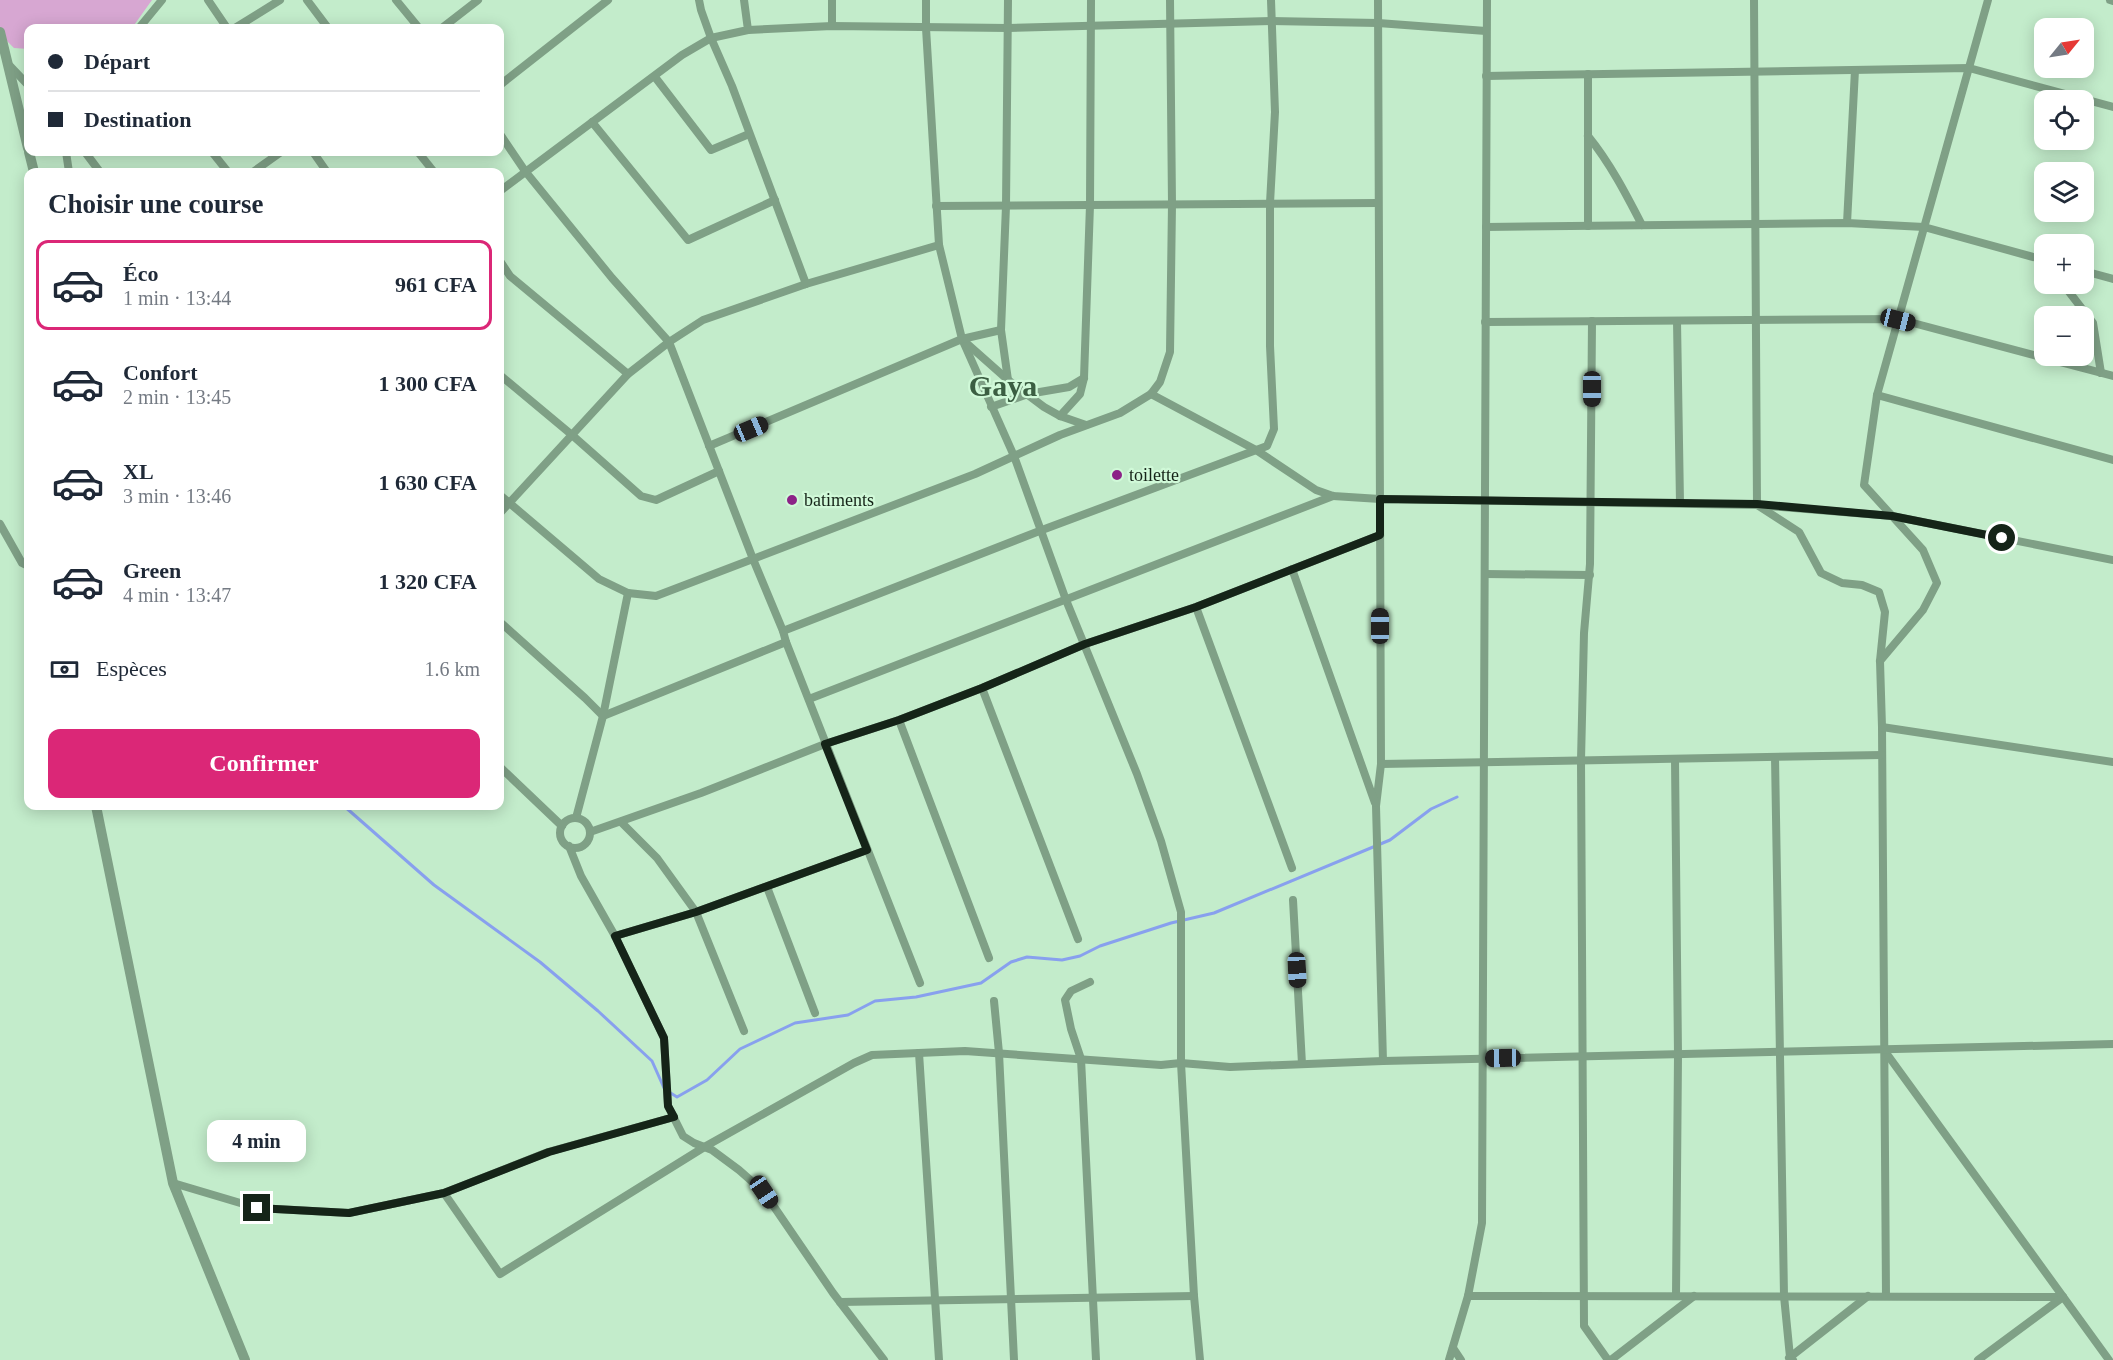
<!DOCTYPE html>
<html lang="fr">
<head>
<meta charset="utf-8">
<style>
	:root { --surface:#fff; --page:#f2f2f3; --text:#1f2937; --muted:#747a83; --line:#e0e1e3; --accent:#db2777 }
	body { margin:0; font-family:"Times New Roman",serif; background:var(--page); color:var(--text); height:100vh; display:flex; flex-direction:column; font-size:22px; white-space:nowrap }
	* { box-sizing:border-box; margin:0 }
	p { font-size:20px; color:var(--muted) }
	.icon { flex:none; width:33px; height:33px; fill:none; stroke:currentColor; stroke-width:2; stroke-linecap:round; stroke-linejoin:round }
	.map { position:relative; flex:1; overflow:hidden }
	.side { position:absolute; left:24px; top:168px; width:480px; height:642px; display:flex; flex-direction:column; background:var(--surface); border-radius:12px; box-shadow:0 3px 15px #0003 }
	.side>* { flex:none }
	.hud { position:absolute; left:24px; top:24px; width:480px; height:132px; border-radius:12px; box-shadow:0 3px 15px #0003; display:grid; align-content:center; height:132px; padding:0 24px; background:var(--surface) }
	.needle { width:39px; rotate:60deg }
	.tools { position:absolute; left:2034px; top:18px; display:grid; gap:12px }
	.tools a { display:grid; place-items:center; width:60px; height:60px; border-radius:12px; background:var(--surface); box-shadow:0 3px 15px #0003; font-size:30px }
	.end { position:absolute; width:27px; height:27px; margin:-14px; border:8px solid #152418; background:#fff; box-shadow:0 0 0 3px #fff }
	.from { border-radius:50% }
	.bubble { position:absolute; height:42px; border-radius:12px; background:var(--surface); box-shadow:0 3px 15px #0003; font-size:20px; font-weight:700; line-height:42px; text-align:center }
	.car { position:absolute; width:18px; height:36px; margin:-18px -9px; border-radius:8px; box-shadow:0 0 4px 2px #0007; background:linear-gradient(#222 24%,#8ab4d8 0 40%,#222 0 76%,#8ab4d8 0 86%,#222 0) }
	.hud b { display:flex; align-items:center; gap:21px; height:57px; font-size:22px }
	.hud b+b { border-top:2px solid var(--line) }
	.hud i { width:15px; height:15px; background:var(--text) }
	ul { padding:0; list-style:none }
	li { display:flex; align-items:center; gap:18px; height:90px; margin:0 12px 9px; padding:0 12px; border:3px solid transparent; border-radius:12px }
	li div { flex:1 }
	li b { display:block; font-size:22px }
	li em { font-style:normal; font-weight:700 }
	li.current { border-color:var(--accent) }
	li>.icon { width:54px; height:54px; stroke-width:1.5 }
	h2 { padding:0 24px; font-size:27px; line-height:72px }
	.pay { display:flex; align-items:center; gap:15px; height:66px; padding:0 24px; font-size:22px }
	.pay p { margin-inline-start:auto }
	.button { display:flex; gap:12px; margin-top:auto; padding:12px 24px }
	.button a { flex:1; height:69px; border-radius:12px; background:var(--accent); color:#fff; font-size:24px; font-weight:700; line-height:69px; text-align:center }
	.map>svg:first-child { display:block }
</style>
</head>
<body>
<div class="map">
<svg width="2113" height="1360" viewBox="0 0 2113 1360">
	<rect width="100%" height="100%" fill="#c3eccb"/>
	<!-- green -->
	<polygon fill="#d7a7d2" points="0,0 152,0 132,28 28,28 28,49 14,48 0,34"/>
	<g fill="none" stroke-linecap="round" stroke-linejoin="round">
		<!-- stream -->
		<g stroke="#88a0ee" stroke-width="3">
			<polyline points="344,806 434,885 540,962 598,1011 652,1061 664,1088"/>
			<polyline points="669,1092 677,1097 707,1080 740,1049 795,1023 848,1015 875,1001 916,997 981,983 1011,962 1027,957 1062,960 1080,956 1100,946 1171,923 1214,913 1390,840 1431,809 1457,797"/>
		</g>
		<!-- minor -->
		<g stroke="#7fa086" stroke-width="8">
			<polyline points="208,0 227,28"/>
			<polyline points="307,0 328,28"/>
			<polyline points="396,0 419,28"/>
			<polyline points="699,0 701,10 711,38 732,86 806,284"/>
			<polyline points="926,0 926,28 939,245 962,339 1014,456 1066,600 1137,774 1161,841 1181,912 1181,1063 1194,1296 1200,1360"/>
			<polyline points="1378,0 1381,764 1376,806 1383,1061"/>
			<polyline points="1754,0 1757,505 1892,516 2113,560"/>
			<polyline points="2110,0 2113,1"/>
			<polyline points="832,26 832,0"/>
			<polyline points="139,28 162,0"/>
			<polyline points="235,28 280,0"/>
			<polyline points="442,28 478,0"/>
			<polyline points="748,30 832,26 1008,28 1271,21 1378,23 1486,31"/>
			<polyline points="10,66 28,85"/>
			<polyline points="1588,74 1588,226"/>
			<polyline points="1486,76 1969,68 2113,107"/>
			<polyline points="655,77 711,150 749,134"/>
			<polyline points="500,85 608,0"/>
			<polyline points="592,122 688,240 775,200"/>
			<polyline points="500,134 525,171 612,278 669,342 753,559 783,631 786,642 920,983"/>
			<path d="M1588 136C1610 163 1626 194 1642 225"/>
			<polyline points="66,152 69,172"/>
			<polyline points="85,152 100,172"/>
			<polyline points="212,152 228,172"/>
			<polyline points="313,152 327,172"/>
			<polyline points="418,152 434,172"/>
			<polyline points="253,172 281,152"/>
			<polyline points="500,191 682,55 711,38 748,30 744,0"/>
			<polyline points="936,206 1378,203"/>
			<polyline points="1847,223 1855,70"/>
			<polyline points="1486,227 1847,223 1924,227 2044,260"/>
			<polyline points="500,261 510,276 628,374"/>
			<polyline points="2084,271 2113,279"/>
			<polyline points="2063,284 2093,323 2101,373"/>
			<polyline points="1592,321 1590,564 1584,633 1581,760 1584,1326 1608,1360"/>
			<polyline points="1677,321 1680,503"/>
			<polyline points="1485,322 1898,319 2113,376"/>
			<polyline points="964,341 1008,380 1044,407 1060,416 1086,425"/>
			<polyline points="500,375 572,435 641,496 656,500 719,471"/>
			<polyline points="1008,380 1001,330 1006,206 1008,0"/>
			<polyline points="1151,394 1256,450 1316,490 1333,496 1380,499 1757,505 1799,532 1821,573 1842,583 1862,585 1879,592 1885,612 1880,661 1882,727 1886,1296"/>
			<polyline points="1877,395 2113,460"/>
			<polyline points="991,407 1028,394 1069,387 1084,378"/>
			<polyline points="1060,416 1080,394 1084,378 1090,205 1091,0"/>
			<polyline points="709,446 962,339 1001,330"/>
			<polyline points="500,495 599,579 628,593 656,596 975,474 1060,435 1120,413 1151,394 1160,382 1170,352 1172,204 1170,0"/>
			<polyline points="500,513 628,374 669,342 703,320 806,284 939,245"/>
			<polyline points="0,524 22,563 28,566"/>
			<polyline points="1292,569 1375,803"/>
			<polyline points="1485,574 1590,575"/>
			<polyline points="1196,607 1292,868"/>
			<polyline points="500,622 585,698 603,716 786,642"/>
			<polyline points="783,631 1042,530 1267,446 1274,429 1270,346 1270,203 1275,112 1271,0"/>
			<polyline points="1880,661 1923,610 1937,583 1923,550 1864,485 1877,395 1988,0"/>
			<polyline points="982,688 1078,939"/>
			<polyline points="809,699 1333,496"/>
			<polyline points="899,720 989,958"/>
			<polyline points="1882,727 2113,762"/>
			<polyline points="1775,757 1784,1296 1790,1357 1793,1360"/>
			<polyline points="1675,760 1678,1055 1676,1296"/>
			<polyline points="1381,764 1882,755"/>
			<polyline points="500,767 562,826"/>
			<polyline points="576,818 603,716 628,593"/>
			<circle cx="575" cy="833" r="15"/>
			<polyline points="621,822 657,858 696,912 744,1031"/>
			<polyline points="590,832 701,793 825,744 899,720 982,688 1085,644 1196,607 1380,535"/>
			<polyline points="569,846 581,876 615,936 664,1038 668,1106 683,1136 694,1143 712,1150 739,1170 764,1192 833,1293 884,1360"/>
			<polyline points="767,887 815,1013"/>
			<polyline points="1293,900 1302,1064"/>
			<polyline points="615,936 696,912 867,850"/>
			<polyline points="1090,982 1071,991 1065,1000 1071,1029 1081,1059 1096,1360"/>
			<polyline points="994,1001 999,1053 1014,1360"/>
			<polyline points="1884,1050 2109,1360"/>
			<polyline points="919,1053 939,1360"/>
			<polyline points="173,1183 257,1208 349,1213 444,1193 548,1152 674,1117"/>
			<polyline points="444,1193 500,1274 706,1146 854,1063 872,1055 965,1051 1161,1065 1181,1063 1230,1067 1383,1061 2113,1044"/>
			<polyline points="1468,1296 2063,1297"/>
			<polyline points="840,1302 1194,1296"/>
			<polyline points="1453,1348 1461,1360"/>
			<polyline points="1789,1358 1868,1296"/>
			<polyline points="1449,1360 1468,1296 1482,1223 1487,0"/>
			<polyline points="1611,1360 1694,1296"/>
			<polyline points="1978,1360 2063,1297"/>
		</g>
		<!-- tertiary -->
		<g stroke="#7fa086" stroke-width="10">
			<polyline points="0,32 28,148"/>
			<polyline points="29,152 34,172"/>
			<polyline points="96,806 173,1183 245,1360"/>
		</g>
	</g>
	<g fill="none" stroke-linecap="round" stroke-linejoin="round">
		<!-- route -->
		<polyline stroke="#152418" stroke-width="8" points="257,1208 349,1213 444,1193 549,1152 674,1117 668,1106 664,1038 615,936 696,912 867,850 825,744 899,720 982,688 1085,644 1196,607 1380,535 1380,499 1757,504 1892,516 2002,538"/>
	</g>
	<!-- markers -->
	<g fill="#8c2287" stroke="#d0f9d8" stroke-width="2">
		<circle cx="1117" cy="475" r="6"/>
		<circle cx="792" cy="500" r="6"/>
	</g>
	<g text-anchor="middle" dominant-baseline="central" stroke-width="4.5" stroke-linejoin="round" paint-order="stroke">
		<!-- poi labels -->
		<g font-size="18" fill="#152418" stroke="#d0f9d8" text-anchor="start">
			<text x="1129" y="475">toilette</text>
			<text x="804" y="500">batiments</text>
		</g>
		<!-- town labels -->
		<g font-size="30" font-weight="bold" fill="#3b5e42" stroke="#d0f9d8">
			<text x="1003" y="385">Gaya</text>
		</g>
	</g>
</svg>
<div class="tools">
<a><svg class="needle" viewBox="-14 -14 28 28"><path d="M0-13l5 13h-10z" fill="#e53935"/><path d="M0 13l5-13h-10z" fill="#747a83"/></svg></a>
<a><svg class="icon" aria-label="locate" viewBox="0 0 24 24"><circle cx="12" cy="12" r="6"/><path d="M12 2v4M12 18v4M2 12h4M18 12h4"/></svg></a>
<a><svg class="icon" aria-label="layers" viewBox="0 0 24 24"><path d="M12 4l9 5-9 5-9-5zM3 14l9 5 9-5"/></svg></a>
<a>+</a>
<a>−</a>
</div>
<i class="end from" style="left:2002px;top:538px"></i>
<i class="end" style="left:257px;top:1208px"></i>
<div class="bubble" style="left:207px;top:1120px;width:99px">4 min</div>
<i class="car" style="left:1898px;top:320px;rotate:104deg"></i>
<i class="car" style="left:1592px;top:389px;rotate:180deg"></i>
<i class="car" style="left:751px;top:429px;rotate:67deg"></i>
<i class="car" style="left:1380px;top:626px;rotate:0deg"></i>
<i class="car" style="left:1297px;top:970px;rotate:177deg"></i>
<i class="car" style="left:1503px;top:1058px;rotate:269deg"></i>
<i class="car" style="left:764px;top:1192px;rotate:146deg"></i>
<div class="hud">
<b><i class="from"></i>Départ</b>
<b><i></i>Destination</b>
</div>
<section class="side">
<h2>Choisir une course</h2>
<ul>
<li class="current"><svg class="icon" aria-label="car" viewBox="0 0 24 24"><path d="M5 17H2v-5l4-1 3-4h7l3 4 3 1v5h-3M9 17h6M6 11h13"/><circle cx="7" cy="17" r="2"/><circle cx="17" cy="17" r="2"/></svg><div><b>Éco</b><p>1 min · 13:44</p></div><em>961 CFA</em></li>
<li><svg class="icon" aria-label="car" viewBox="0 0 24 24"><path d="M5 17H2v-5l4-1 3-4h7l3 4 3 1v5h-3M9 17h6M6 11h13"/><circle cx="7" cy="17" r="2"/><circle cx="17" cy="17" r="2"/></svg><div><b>Confort</b><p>2 min · 13:45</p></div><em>1 300 CFA</em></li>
<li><svg class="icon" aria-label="car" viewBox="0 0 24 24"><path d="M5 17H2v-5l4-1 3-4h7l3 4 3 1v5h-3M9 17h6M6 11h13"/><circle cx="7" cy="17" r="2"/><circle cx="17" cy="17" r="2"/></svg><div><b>XL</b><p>3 min · 13:46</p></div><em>1 630 CFA</em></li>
<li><svg class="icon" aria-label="car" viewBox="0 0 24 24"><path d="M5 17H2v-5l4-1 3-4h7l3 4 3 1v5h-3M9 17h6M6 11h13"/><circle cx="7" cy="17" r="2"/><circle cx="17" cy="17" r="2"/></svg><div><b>Green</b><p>4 min · 13:47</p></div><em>1 320 CFA</em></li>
</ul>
<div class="pay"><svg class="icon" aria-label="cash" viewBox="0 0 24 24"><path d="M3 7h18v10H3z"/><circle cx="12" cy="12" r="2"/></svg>Espèces<p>1.6 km</p></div>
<div class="button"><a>Confirmer</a></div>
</section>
</div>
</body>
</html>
